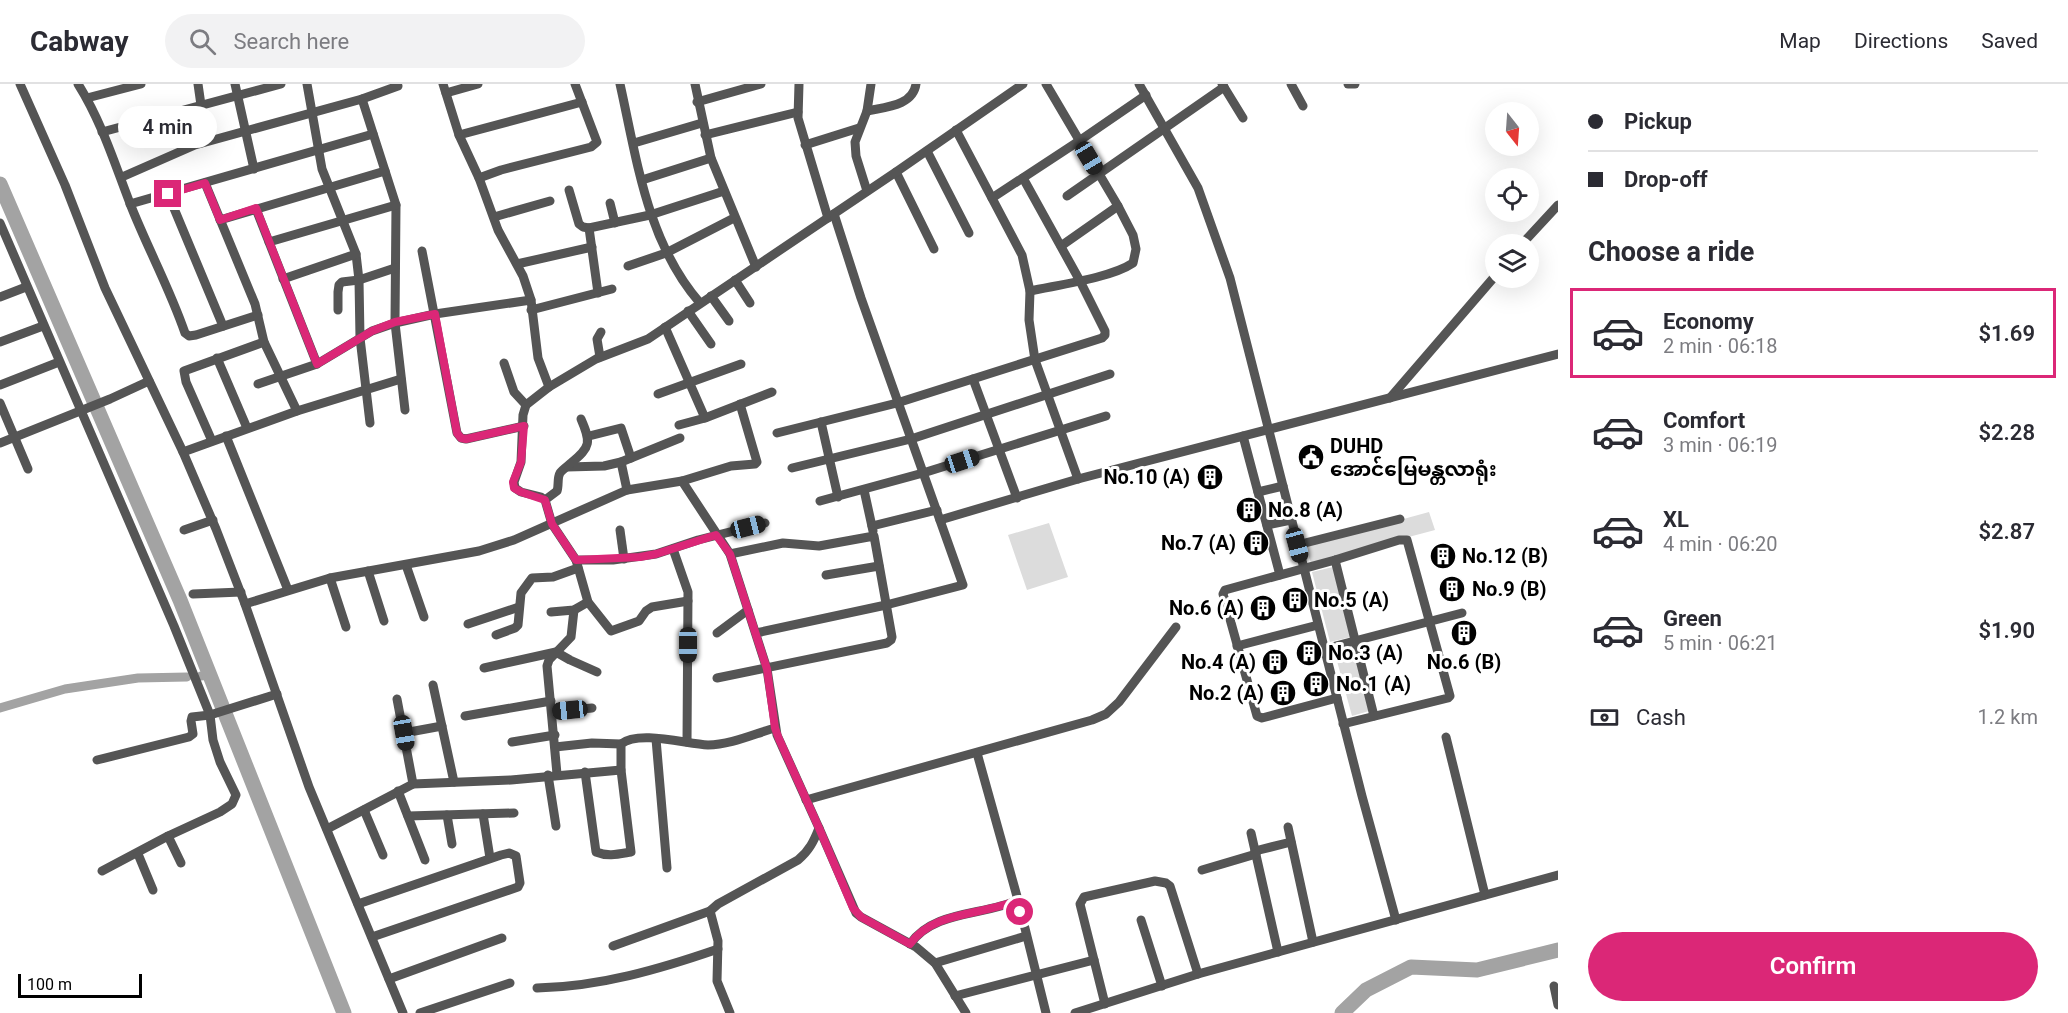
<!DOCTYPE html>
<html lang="en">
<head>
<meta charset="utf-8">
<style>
	:root { --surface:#fff; --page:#f2f2f3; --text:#2b2b33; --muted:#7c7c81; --line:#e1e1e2; --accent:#db2777 }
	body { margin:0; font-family:Roboto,"Noto Sans Myanmar",sans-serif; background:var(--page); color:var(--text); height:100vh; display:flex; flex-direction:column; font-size:22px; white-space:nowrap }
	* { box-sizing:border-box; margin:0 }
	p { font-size:20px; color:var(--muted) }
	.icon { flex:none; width:33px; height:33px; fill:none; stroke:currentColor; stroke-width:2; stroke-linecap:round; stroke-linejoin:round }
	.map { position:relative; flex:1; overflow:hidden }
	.side { display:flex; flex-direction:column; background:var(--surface); width:510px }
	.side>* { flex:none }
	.hud { display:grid; align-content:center; height:132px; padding:0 30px; background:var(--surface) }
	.needle { width:39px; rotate:163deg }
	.controls { position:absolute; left:1485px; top:18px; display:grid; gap:12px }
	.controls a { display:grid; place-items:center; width:54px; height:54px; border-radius:50%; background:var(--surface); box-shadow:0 6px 24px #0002; font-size:30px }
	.scale { position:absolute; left:18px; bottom:15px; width:124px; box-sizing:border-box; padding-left:6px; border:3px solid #000; border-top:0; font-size:16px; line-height:21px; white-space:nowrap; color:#000; -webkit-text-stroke:4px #fff; paint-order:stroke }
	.end { position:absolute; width:27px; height:27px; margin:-14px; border:8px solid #db2777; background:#fff; box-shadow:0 0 0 3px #fff }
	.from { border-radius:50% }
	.bubble { position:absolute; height:42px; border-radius:21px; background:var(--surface); box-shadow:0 6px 24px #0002; font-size:20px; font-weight:600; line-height:42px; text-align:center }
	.car { position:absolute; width:18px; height:36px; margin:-18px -9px; border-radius:8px; box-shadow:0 0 4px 2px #0007; background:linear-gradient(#222 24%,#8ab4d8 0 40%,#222 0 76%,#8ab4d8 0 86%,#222 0) }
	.hud b { display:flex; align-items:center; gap:21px; height:57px; font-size:22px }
	.hud b+b { border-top:2px solid var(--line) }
	.hud i { width:15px; height:15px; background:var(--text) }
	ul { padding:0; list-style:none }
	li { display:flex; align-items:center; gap:18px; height:90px; margin:0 12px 9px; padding:0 18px; border:3px solid transparent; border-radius:0px }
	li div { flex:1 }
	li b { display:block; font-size:22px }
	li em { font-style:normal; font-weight:600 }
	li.on { border-color:var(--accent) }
	li>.icon { width:54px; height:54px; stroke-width:1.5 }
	h2 { padding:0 30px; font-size:27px; line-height:72px }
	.pay { display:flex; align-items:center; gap:15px; height:66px; padding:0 30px; font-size:22px }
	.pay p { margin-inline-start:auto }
	.cta { display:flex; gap:12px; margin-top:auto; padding:12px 30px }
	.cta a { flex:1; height:69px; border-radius:36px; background:var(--accent); color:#fff; font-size:24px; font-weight:600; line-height:69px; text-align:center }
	header { display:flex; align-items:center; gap:36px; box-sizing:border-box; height:84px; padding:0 30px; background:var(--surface); border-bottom:2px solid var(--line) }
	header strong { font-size:28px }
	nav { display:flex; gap:33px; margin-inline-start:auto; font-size:21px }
	.search { width:420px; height:54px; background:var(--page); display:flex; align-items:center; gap:15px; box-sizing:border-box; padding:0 21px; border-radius:33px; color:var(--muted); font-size:22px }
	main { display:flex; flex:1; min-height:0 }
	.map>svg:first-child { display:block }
</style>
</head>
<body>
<header>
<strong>Cabway</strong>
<div class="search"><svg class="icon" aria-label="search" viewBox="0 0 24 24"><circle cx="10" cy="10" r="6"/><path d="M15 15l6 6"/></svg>Search here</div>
<nav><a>Map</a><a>Directions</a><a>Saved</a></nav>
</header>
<main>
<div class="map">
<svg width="1558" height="929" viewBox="0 0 1558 929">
	<rect width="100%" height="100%" fill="#fff"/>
	<!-- green -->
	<g fill="#dcdcdc">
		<polygon points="1429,428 1435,446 1311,479 1305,462"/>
		<polygon points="1049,439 1068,493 1027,506 1008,451"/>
		<polygon points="1333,483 1351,553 1330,558 1312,488"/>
		<polygon points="1352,561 1369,627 1352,632 1334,566"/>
	</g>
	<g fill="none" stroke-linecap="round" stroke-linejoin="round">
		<!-- canal -->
		<g stroke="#a3a3a3" stroke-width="9">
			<polyline points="201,592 209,591"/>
			<polyline points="0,624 65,605 138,594 187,593"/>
		</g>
		<!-- river -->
		<g stroke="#a3a3a3" stroke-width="15">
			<polyline points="0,100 180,516 344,929"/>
			<polyline points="1342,929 1366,906 1411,883 1477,886 1558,866"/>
		</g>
		<!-- minor -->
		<g stroke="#555" stroke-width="9">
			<polyline points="20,0 65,101 105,204 183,368 216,445 245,520 309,703 403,929"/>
			<path d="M78 0C102 38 115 81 131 122 148 165 170 205 185 249L189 252 196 251 258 231"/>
			<polyline points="198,0 201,21"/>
			<polyline points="235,0 254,85"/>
			<polyline points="307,0 322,85 356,170 359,196 360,254 370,339"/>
			<polyline points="443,0 459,51 479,94 498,146 523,192 531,216 538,274 549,303"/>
			<path d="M620 0C637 76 647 158 700 219"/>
			<polyline points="695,0 711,74 756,183"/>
			<polyline points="799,0 798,34 828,134"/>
			<polyline points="1139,0 1198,104 1230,194 1362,712 1396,836"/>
			<polyline points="1291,0 1303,22"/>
			<polyline points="1348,0 1355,0"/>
			<polyline points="1224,3 1243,34"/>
			<polyline points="446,9 478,0"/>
			<polyline points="87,14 141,0"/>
			<polyline points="362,15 396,121 395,239 405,326"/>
			<polyline points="697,18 761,0"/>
			<path d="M867 27C885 23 913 22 916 0"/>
			<polyline points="956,46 1022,171 1030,207 1029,236 1035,276 1078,395"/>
			<polyline points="102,48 281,0"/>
			<polyline points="459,51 582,18"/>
			<polyline points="705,51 798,28"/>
			<polyline points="634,59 702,39"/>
			<polyline points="805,61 859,44"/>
			<polyline points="927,67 969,149"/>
			<polyline points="896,88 934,165"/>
			<polyline points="122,93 195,61 362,15 398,2"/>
			<polyline points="479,94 501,86 591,63 597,58 575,0"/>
			<polyline points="642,96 711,74"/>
			<polyline points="205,99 255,220 264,258 297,327"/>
			<polyline points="569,106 579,140 583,143 589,144 650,131 724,107"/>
			<polyline points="867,107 856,72 855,58 867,27 871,0"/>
			<polyline points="168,110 223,242"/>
			<polyline points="1067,112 1224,3 1222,0"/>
			<polyline points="992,114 1079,57 1146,11"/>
			<polyline points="610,119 615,139"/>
			<polyline points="130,120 373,50"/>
			<polyline points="256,125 317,280"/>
			<polyline points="494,133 550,117"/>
			<polyline points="220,136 385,87"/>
			<polyline points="0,139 174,542 210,631 213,656 220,678 236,711 232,720 220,728 168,752 102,787"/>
			<polyline points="589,144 598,209"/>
			<polyline points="269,158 396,121"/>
			<polyline points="1522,160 1558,121"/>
			<polyline points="1061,162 1118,122"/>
			<polyline points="422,167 457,349 461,354 466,355 524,342"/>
			<polyline points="517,180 592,163"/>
			<polyline points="628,182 666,169 734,134"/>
			<polyline points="283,195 356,170"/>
			<polyline points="735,196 750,219"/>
			<path d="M1030 207C1057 201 1111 194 1133 179L1136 165 1133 151 1118 122 1046 0"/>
			<polyline points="711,212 729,237"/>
			<polyline points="0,213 26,203"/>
			<polyline points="338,226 338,208 339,201 342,198 359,196 395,184"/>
			<polyline points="531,226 612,205"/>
			<polyline points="688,227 711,260"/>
			<polyline points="665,243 705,334"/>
			<polyline points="0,258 43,242"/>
			<polyline points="600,273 597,255 601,248"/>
			<polyline points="217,274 247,344"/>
			<polyline points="504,279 514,308 526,321"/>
			<polyline points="973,295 1017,414"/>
			<polyline points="258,300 317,280 372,247 395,239 435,230 531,216"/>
			<polyline points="0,301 59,278"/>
			<polyline points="658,310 741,280"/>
			<polyline points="1390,314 1496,191"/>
			<polyline points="0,319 28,385"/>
			<polyline points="821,338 838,413"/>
			<polyline points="679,341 705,334 772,308"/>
			<polyline points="777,349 897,319 1102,254 1105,251 1105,247 1080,197 1023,94"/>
			<polyline points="226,352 288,506"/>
			<polyline points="589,352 621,344 631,374"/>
			<polyline points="1243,352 1280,491"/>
			<polyline points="212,357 186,298 184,287 264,258"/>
			<polyline points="0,359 110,315 149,297"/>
			<polyline points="183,368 297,327 401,295"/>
			<polyline points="621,378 627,406"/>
			<polyline points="567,383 604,382 621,378 680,354"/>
			<polyline points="792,384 911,355 1110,290"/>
			<polyline points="864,406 873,447"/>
			<polyline points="1258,408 1283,402"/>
			<path d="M545 416 557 407C559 402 557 394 560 389 563 385 568 382 571 379 591 363 591 358 581 335"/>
			<polyline points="820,417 923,389 1106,332"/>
			<polyline points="940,436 1078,395 1558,270"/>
			<polyline points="765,439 698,456 656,470 613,476 576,476 552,440 545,416 541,413 521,408 515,404 514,398 521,378 523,331 526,321 549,303 596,275 648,255 896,88 1023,0"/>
			<polyline points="1267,441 1291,436"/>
			<polyline points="872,442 937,426"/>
			<polyline points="184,446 213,436"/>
			<polyline points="620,446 624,475"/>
			<polyline points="1297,461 1400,435"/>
			<polyline points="673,465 688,508 687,658"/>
			<polyline points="576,476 588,518 611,547 639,537 646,527 652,523 688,517"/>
			<polyline points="1335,476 1374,632"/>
			<polyline points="406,481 424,533"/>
			<polyline points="368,487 384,537"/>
			<polyline points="826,491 879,482"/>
			<polyline points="330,494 346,543"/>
			<polyline points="193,510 241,508"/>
			<polyline points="245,520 330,494 479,467 514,456 627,406 682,397 731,382 755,380 757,378 740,320"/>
			<polyline points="551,528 574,526 588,518"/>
			<polyline points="468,540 519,523"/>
			<polyline points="717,549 748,526"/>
			<polyline points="756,549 886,521 963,501 861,214 834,130"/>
			<polyline points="496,551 515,544 518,541 521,509 532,494 553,493 578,484"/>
			<polyline points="1237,562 1318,541"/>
			<polyline points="1324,565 1462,529"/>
			<polyline points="484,584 556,568 570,576 597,588"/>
			<polyline points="717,594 887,559 891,556 892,553 874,452 819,462 783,459 730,470"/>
			<polyline points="433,601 454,698"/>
			<polyline points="1337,614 1262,634 1257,632 1223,510 1225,506 1335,476 1399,456 1407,456 1450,612 1448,614 1343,640"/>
			<polyline points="397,615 413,700"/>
			<polyline points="552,628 592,624"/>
			<polyline points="465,632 551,617"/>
			<polyline points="404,649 442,642"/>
			<polyline points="1446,653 1485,811"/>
			<polyline points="656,655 667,784"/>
			<polyline points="512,658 555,651"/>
			<polyline points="555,663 592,659 621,660"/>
			<polyline points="977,669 1018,816"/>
			<polyline points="97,676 189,653 193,650 191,637 192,633 210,631 277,610"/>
			<path d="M585 688 596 768C608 773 619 770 631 768L621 686V660C639 646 686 660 708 661 730 661 754 650 775 644"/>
			<polyline points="557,690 547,582 549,576 571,553 574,526"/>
			<polyline points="548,691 556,742"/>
			<polyline points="398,707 425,776"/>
			<polyline points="806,716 1092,636 1106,630 1119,618 1176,543"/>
			<polyline points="364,726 383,771"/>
			<polyline points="483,730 490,774"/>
			<polyline points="447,731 452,760"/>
			<polyline points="408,732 514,729"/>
			<polyline points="1288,743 1313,858"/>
			<polyline points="819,744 856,829 861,833 916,863 935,879 966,929"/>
			<polyline points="327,745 413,700 511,696 621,686"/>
			<polyline points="1251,749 1278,868"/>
			<polyline points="168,752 181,779"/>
			<polyline points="1255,767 1291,758"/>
			<polyline points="138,770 153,806"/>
			<polyline points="1202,786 1256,770"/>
			<polyline points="358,820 501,771 509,769 516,772 520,799 518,803 372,853"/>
			<polyline points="710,827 718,857 717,897 730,929"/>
			<polyline points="1141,836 1162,902"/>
			<path d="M910 860C934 826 983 832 1018 816L1046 929"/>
			<path d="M613 862 710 827 718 820 798 776C809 767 814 757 819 744L777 651 767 585 730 470 682 397"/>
			<polyline points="935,879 1026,852"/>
			<polyline points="389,895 502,854"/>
			<polyline points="1554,902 1558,921"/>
			<path d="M537 904C599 903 660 885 718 865"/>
			<polyline points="955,912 1094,876"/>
			<polyline points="1105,920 1080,820 1084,813 1155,797 1166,799 1170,802 1198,890"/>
			<polyline points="420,929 510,899"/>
			<polyline points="1075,929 1198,890 1558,791"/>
		</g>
	</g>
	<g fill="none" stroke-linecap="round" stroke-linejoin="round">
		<!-- route -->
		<path stroke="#db2777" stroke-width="8" d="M168 110 205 99 220 136 256 124 317 280 372 247 395 238 435 230 457 349 461 354 466 355 524 342 521 378 513 398 514 404 521 408 545 416 552 440 576 476 640 473 656 470 716 451 730 470 767 585 775 644 779 655 819 744 853 824 861 833 910 860C934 826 983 832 1018 816L1020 828"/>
	</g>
	<!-- icons -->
	<defs>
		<symbol id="civic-disc" viewBox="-11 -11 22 22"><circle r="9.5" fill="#000" stroke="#fff"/><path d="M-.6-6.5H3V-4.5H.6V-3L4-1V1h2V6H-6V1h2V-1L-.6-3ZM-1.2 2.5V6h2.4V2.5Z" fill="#fff"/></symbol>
		<symbol id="building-disc" viewBox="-11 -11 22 22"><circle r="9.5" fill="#000" stroke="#fff"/><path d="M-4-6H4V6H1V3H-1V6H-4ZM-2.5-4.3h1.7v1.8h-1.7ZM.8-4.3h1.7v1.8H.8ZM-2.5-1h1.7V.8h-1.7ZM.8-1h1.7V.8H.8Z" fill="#fff"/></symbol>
	</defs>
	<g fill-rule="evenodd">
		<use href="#civic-disc" x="1296" y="358" width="30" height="30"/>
		<use href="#building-disc" x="1195" y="378" width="30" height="30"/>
		<use href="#building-disc" x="1234" y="411" width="30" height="30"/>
		<use href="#building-disc" x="1241" y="444" width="30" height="30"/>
		<use href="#building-disc" x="1428" y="457" width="30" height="30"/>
		<use href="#building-disc" x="1437" y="490" width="30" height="30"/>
		<use href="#building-disc" x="1280" y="501" width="30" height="30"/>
		<use href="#building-disc" x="1248" y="509" width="30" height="30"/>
		<use href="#building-disc" x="1449" y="534" width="30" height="30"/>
		<use href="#building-disc" x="1294" y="554" width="30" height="30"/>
		<use href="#building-disc" x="1260" y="563" width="30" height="30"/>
		<use href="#building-disc" x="1301" y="585" width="30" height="30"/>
		<use href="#building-disc" x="1268" y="594" width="30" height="30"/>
	</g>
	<g text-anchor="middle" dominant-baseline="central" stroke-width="6" stroke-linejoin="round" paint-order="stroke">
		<!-- poi labels -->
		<g font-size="20" font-weight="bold" fill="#000" stroke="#fff" text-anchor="start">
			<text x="1330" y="362">DUHD<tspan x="1330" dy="23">အောင်မြေမန္တလာရုံး</tspan></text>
			<text x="1190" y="393" text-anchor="end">No.10 (A)</text>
			<text x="1268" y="426">No.8 (A)</text>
			<text x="1236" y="459" text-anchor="end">No.7 (A)</text>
			<text x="1462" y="472">No.12 (B)</text>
			<text x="1472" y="505">No.9 (B)</text>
			<text x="1314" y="516">No.5 (A)</text>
			<text x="1244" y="524" text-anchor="end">No.6 (A)</text>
			<text x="1328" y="569">No.3 (A)</text>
			<text x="1256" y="578" text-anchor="end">No.4 (A)</text>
			<text x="1464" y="578" text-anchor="middle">No.6 (B)</text>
			<text x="1336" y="600">No.1 (A)</text>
			<text x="1264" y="609" text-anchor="end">No.2 (A)</text>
		</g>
	</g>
</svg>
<div class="controls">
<a><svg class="needle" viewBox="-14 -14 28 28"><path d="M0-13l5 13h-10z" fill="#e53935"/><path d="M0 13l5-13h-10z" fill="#7c7c81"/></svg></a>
<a><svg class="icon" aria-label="locate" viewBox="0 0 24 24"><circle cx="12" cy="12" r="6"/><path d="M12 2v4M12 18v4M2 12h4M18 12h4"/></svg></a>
<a><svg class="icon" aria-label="layers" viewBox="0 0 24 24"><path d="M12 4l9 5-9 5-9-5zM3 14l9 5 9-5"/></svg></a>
</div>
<div class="scale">100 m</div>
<i class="end from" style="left:1020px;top:828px"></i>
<i class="end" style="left:168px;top:110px"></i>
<div class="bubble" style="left:118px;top:22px;width:99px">4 min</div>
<i class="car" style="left:1089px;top:74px;rotate:149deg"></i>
<i class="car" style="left:962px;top:377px;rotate:72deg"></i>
<i class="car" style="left:748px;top:443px;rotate:76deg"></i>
<i class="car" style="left:1297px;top:461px;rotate:165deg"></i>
<i class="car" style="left:688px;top:561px;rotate:180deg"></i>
<i class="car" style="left:570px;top:626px;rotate:264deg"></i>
<i class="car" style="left:404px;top:649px;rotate:170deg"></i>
</div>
<section class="side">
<div class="hud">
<b><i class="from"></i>Pickup</b>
<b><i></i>Drop-off</b>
</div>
<h2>Choose a ride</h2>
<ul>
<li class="on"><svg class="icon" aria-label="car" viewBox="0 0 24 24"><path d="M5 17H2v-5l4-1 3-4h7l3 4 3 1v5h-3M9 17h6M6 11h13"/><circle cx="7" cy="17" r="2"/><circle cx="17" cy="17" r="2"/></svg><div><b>Economy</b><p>2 min · 06:18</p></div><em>$1.69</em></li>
<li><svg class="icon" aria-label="car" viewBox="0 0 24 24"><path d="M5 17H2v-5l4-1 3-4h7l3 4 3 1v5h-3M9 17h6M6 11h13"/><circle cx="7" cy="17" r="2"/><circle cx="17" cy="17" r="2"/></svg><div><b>Comfort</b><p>3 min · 06:19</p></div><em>$2.28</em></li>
<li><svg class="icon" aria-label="car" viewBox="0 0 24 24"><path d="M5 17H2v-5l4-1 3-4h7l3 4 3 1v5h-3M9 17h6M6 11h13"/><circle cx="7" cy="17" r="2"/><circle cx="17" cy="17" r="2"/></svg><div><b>XL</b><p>4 min · 06:20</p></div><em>$2.87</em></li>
<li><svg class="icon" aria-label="car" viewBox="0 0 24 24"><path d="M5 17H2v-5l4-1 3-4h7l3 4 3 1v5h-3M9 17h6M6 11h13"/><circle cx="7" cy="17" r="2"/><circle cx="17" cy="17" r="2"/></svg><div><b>Green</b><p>5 min · 06:21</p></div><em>$1.90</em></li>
</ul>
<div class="pay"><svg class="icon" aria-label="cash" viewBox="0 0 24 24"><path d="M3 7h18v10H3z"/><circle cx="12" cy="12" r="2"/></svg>Cash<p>1.2 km</p></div>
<div class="cta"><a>Confirm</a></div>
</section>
</main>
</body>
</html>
